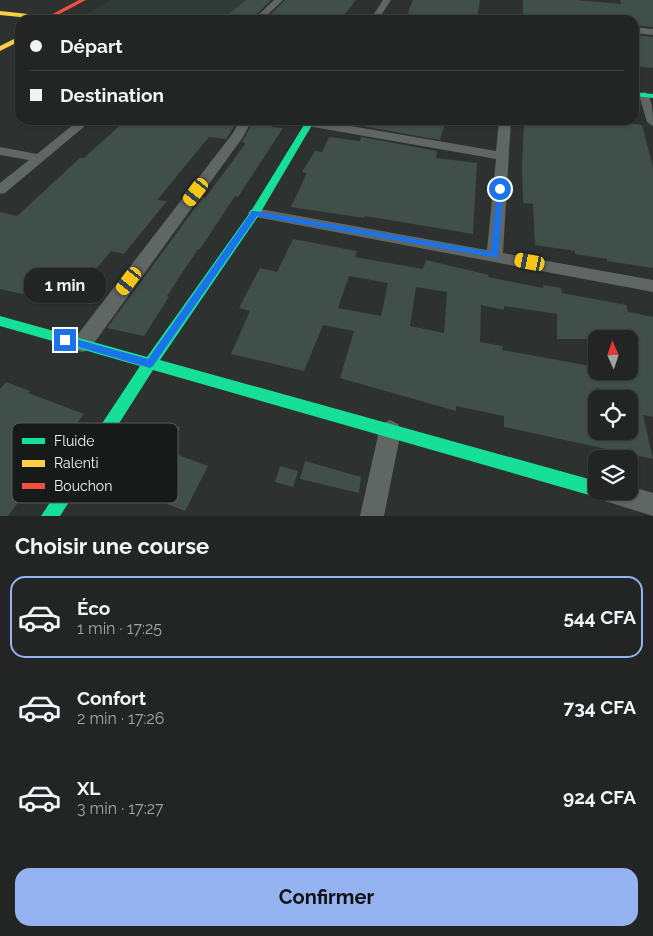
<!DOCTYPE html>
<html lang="fr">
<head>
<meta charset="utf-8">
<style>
	:root { --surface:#222523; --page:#2e3130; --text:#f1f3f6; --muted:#a2a5a6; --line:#3f4241; --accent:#95b2f1 }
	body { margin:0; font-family:Raleway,sans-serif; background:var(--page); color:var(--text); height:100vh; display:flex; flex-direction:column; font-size:19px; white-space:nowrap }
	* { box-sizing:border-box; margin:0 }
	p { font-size:16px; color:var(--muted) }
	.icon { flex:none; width:28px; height:28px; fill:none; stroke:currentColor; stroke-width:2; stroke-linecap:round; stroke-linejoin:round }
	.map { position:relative; height:516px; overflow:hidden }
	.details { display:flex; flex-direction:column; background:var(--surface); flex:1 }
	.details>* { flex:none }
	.banner { position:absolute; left:15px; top:15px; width:624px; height:110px; border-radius:15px; box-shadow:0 1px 4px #0004,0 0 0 1px var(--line); display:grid; align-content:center; height:110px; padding:0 15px; background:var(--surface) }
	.needle { width:32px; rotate:357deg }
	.fabs { position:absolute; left:588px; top:330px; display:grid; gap:10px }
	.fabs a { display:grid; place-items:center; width:50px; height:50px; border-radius:10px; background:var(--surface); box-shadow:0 1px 4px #0004,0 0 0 1px var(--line); font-size:25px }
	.end { position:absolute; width:22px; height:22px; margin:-11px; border:6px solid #1a73e8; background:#fff; box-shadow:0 0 0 2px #fff }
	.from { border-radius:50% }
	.bubble { position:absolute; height:35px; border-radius:15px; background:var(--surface); box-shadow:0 1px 4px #0004,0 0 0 1px var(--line); font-size:16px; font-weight:700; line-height:35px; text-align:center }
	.car { position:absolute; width:15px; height:30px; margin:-15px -8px; border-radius:6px; box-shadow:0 0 4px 1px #0007; background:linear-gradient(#f5c518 24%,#345 0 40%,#f5c518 0 76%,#345 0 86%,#f5c518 0) }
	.banner b { display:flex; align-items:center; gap:18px; height:48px; font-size:19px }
	.banner b+b { border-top:1px solid var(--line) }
	.banner i { width:12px; height:12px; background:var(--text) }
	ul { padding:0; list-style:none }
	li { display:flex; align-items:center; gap:15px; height:82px; margin:0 10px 8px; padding:0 5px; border:2px solid transparent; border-radius:15px }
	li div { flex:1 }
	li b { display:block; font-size:19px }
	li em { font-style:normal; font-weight:700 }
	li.active { border-color:var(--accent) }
	li>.icon { width:45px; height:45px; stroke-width:1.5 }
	h2 { padding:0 15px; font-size:22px; line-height:60px }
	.action { display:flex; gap:10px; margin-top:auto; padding:10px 15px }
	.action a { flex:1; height:58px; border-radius:15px; background:var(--accent); color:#111; font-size:20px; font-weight:700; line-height:58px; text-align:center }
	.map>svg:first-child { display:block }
</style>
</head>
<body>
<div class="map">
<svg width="653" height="516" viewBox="0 0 653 516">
	<rect width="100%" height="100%" fill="#2d312f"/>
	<!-- built -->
	<polygon fill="#2f3b36" points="111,0 271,0 248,20 131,20 84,15"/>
	<!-- building -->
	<g fill="#414f4a" fill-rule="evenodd">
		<polygon points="246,0 271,0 251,20 221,20"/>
		<polygon points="285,0 356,0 340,20 297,15 297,20 265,20"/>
		<polygon points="413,0 480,0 477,19 450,17 439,17 438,20 405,20"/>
		<polygon points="523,0 577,0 621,4 620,0 653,0 653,27 634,25 634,20 574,20 523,14"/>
		<polygon points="634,35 653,37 653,68 634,66"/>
		<polygon points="126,120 238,120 226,139 209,137 157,200 167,201 124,254 111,251 71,299 28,289 23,294 0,289 0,212 17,216 80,158 84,158"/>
		<polygon points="254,120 277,120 272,127 283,128 238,197 235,196 200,249 198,249 167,296 169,297 144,336 107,328 203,197 205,198 246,143 242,142"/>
		<polygon points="362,120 446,120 440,140 362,126"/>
		<polygon points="524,120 610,120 642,125 653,167 653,268 607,261 607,259 575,254 575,251 535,245 533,204 523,203 522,166"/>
		<polygon points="329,137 360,141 361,137 437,151 436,158 477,163 473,234 365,216 364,218 291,207 307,173 302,172 315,151 322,152"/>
		<path d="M293 239 357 251 355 257 423 269 426 260 489 275 488 277 543 288V285L561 288 562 293 626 305 628 312 653 317V417L643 415 653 459 504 427V416L456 406V411L340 378 354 331 323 325 304 371 231 354 250 311 239 308 260 268 277 272ZM349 276 388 283 381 316 338 308ZM416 287 447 292 444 333 410 326ZM481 305 504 310V306L557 314V339H629V371H596V367L502 350 503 346 480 342ZM596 388 629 394V431H596Z"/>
		<polygon points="6,382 30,391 28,393 84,414 8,516 0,516 0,389"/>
		<polygon points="161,423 180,427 172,447 152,442"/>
		<polygon points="165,450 208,466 185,511 140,493"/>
		<polygon points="305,461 361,477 359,493 300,479"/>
		<polygon points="280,466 298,471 293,487 275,482"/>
	</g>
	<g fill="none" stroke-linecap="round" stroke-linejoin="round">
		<!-- street -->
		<g fill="#5f6663" fill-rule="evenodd">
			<polygon points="274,0 283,0 262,20 253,20"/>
			<polygon points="383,0 391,0 378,20 370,20"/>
			<polygon points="493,14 534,17 538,20 496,18 492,16"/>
			<polygon points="634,27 653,29 653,35 634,33"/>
			<path d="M644 92C653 95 653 116 653 126L647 122 639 95Z"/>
			<polygon points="79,120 92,120 5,193 0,194 0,183 29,160 0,155 0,147 37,154"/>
			<polygon points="240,120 252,120 243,137 89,350 82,352 75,350 72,344 75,338 233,133"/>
			<polygon points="290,120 316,120 496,151 499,120 511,120 503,253 653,280 653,292 250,216 248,213 250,210 255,208 487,250 496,159 296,124"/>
			<polygon points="390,420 398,424 401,431 384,516 360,516 379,431 382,424"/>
			<polygon points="596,486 596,491 629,491 629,486 653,493 653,516 598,499 594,491"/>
		</g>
		<!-- fast -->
		<g fill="#16e098" fill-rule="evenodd">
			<polygon points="634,92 653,94 653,98 634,96"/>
			<polygon points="307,120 315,120 259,215 160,360 596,481 596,491 603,491 602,495 596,497 153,370 60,516 41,516 140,366 0,326 0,316 147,357 251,211"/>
		</g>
		<!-- slow -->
		<g fill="#ffcf43" fill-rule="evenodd">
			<polygon points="0,11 66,18 69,20 50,20 0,15"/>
			<polygon points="20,36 20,41 0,51 0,46"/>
		</g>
		<!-- jam -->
		<polygon fill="#f24e42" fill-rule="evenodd" points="79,0 86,0 48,20 43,19"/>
	</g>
	<!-- route -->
	<polygon fill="#1a73e8" points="500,187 503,189 498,258 257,216 153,366 150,368 65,343 61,340 65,336 148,359 252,211 255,211 491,252 497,189"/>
	<!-- legend -->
	<rect x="12" y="423" width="166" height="80" rx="8" fill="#161a18" stroke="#575b59" stroke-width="1"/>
	<rect x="22" y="438" width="23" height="6" fill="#16e098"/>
	<rect x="22" y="460" width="23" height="7" fill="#ffcf43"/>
	<rect x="22" y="483" width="23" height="6" fill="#f24e42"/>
	<g font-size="14" fill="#eff4f2">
		<text x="54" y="446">Fluide</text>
		<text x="54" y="468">Ralenti</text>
		<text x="54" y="491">Bouchon</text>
	</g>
</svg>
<div class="fabs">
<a><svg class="needle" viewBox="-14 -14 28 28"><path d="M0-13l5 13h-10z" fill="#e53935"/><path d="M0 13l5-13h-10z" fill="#a2a5a6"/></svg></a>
<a><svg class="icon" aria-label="locate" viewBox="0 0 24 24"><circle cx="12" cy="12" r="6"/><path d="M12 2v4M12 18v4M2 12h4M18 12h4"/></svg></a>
<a><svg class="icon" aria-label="layers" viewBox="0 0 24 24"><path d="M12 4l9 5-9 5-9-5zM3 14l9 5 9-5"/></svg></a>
</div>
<i class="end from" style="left:500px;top:189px"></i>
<i class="end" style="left:65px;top:340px"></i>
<div class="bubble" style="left:24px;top:268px;width:82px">1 min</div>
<i class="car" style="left:196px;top:192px;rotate:217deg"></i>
<i class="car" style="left:530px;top:262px;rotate:281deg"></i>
<i class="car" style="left:129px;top:281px;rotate:217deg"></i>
<div class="banner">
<b><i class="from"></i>Départ</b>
<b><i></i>Destination</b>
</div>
</div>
<section class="details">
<h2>Choisir une course</h2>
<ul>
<li class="active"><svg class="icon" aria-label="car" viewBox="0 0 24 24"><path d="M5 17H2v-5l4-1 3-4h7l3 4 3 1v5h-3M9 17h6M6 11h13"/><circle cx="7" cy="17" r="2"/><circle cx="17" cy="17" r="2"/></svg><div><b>Éco</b><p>1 min · 17:25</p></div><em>544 CFA</em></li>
<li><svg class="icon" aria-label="car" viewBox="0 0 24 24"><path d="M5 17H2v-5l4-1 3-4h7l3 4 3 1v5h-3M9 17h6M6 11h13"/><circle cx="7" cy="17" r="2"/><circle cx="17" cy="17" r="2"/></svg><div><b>Confort</b><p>2 min · 17:26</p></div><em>734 CFA</em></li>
<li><svg class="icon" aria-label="car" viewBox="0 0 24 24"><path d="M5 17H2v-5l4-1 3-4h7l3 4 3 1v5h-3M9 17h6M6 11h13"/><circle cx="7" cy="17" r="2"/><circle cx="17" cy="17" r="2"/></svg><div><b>XL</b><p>3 min · 17:27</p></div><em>924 CFA</em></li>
</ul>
<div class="action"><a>Confirmer</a></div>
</section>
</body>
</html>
